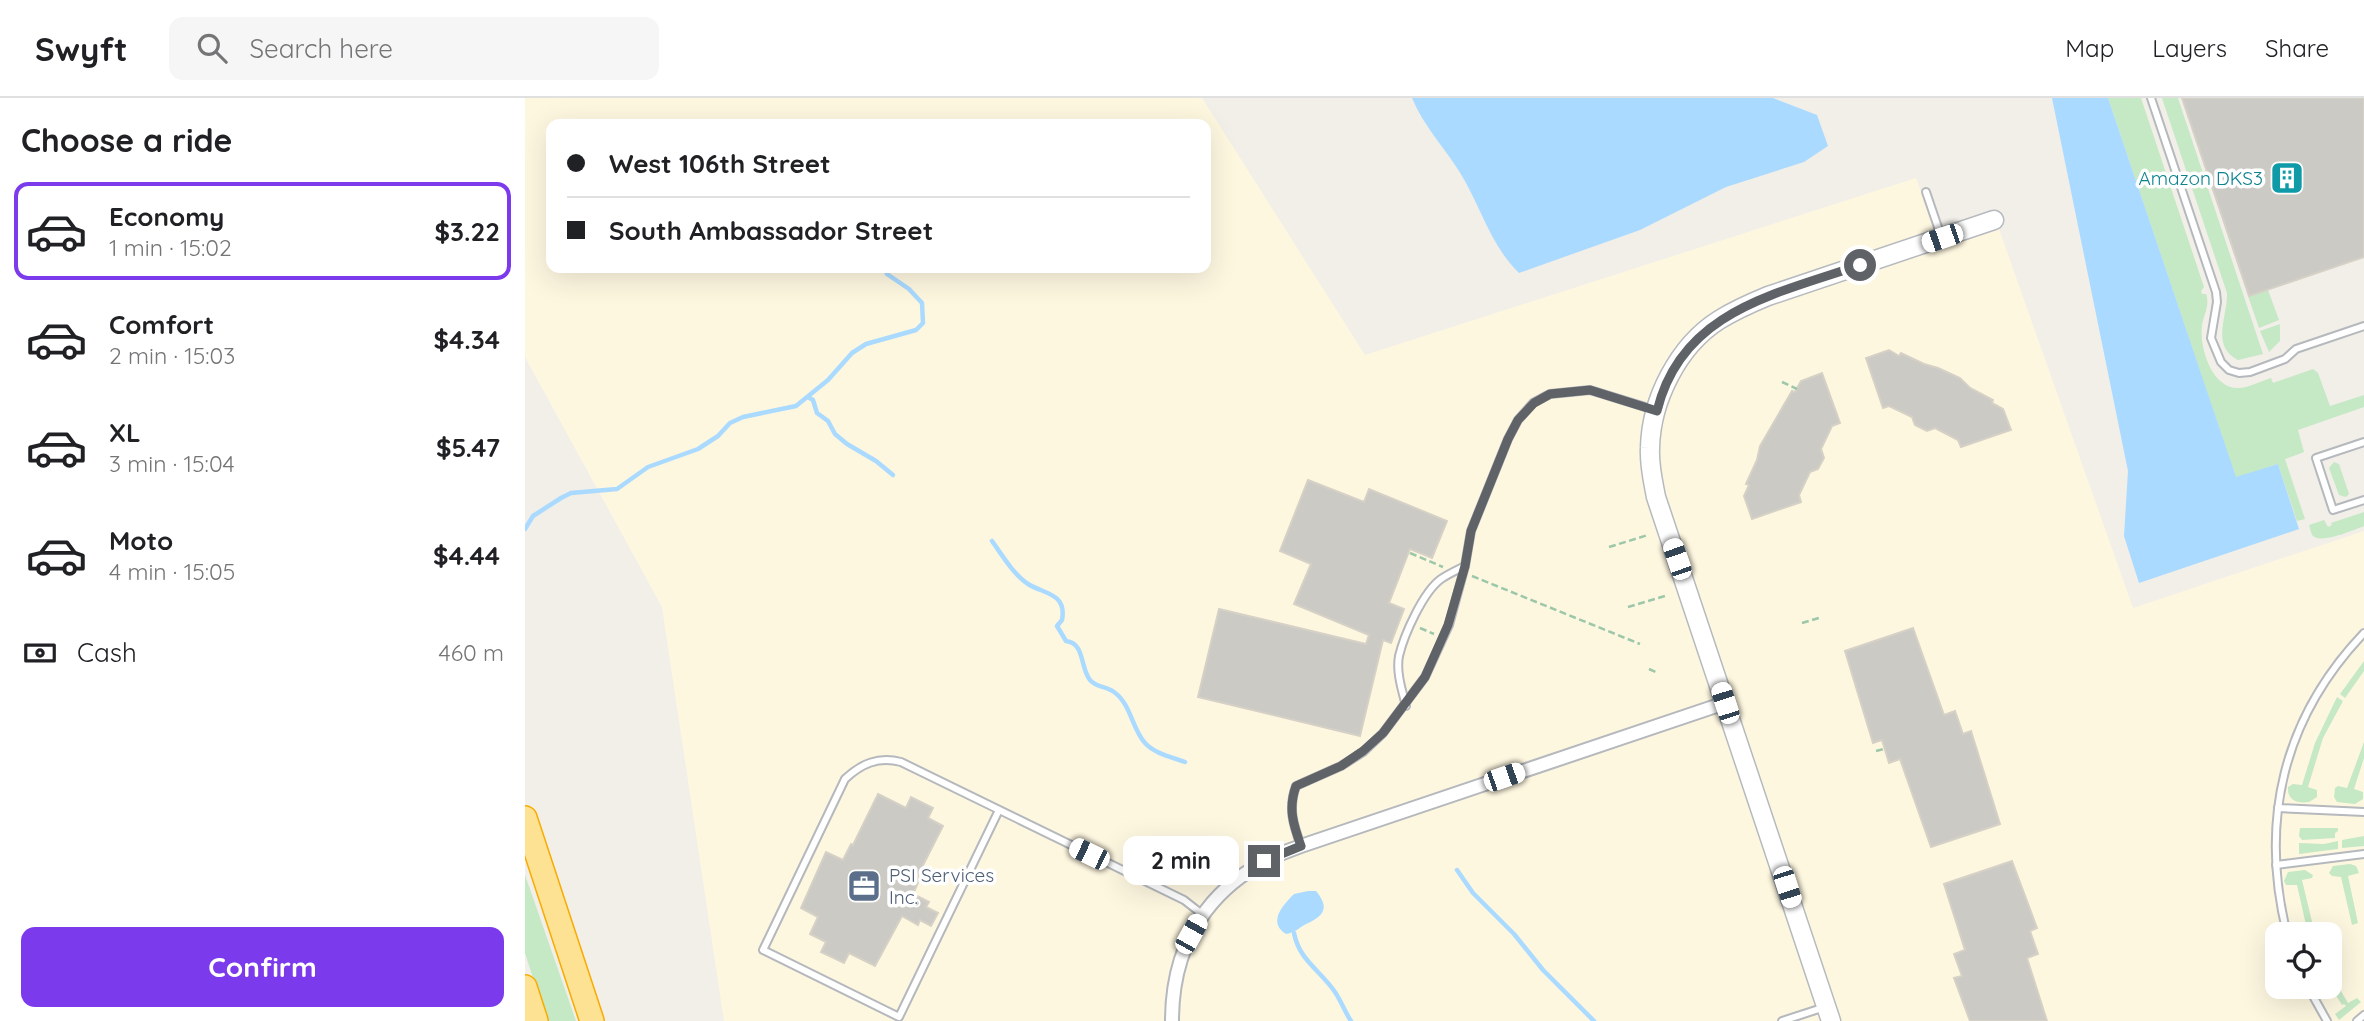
<!DOCTYPE html>
<html lang="en">
<head>
<meta charset="utf-8">
<style>
	:root { --surface:#fff; --page:#f6f6f6; --text:#202124; --muted:#757577; --line:#e0e0e0; --accent:#7c3aed }
	body { margin:0; font-family:Quicksand,sans-serif; background:var(--page); color:var(--text); height:100vh; display:flex; flex-direction:column; font-size:26px; white-space:nowrap }
	* { box-sizing:border-box; margin:0 }
	p { font-size:23px; color:var(--muted) }
	.icon { flex:none; width:38px; height:38px; fill:none; stroke:currentColor; stroke-width:2; stroke-linecap:round; stroke-linejoin:round }
	.map { position:relative; flex:1; overflow:hidden }
	.panel { display:flex; flex-direction:column; background:var(--surface); width:525px }
	.panel>* { flex:none }
	.top-card { position:absolute; left:21px; top:21px; width:665px; height:154px; border-radius:14px; box-shadow:0 7px 28px #0002; display:grid; align-content:center; height:154px; padding:0 21px; background:var(--surface) }
	.controls { position:absolute; left:1740px; top:824px; display:grid; gap:14px }
	.controls a { display:grid; place-items:center; width:77px; height:77px; border-radius:14px; background:var(--surface); box-shadow:0 7px 28px #0002; font-size:35px }
	.end { position:absolute; width:32px; height:32px; margin:-16px; border:9px solid #5f6368; background:#fff; box-shadow:0 0 0 4px #fff }
	.from { border-radius:50% }
	.bubble { position:absolute; height:49px; border-radius:14px; background:var(--surface); box-shadow:0 7px 28px #0002; font-size:23px; font-weight:700; line-height:49px; text-align:center }
	.car { position:absolute; width:21px; height:42px; margin:-21px -10px; border-radius:9px; box-shadow:0 0 5px 2px #0007; background:linear-gradient(#fff 24%,#345 0 40%,#fff 0 76%,#345 0 86%,#fff 0) }
	.top-card b { display:flex; align-items:center; gap:24px; height:66px; font-size:26px }
	.top-card b+b { border-top:2px solid var(--line) }
	.top-card i { width:18px; height:18px; background:var(--text) }
	ul { padding:0; list-style:none }
	li { display:flex; align-items:center; gap:21px; height:98px; margin:0 14px 10px; padding:0 7px; border:4px solid transparent; border-radius:14px }
	li div { flex:1 }
	li b { display:block; font-size:26px }
	li em { font-style:normal; font-weight:700 }
	li.current { border-color:var(--accent) }
	li>.icon { width:63px; height:63px; stroke-width:1.5 }
	h2 { padding:0 21px; font-size:32px; line-height:84px }
	.pay { display:flex; align-items:center; gap:18px; height:77px; padding:0 21px; font-size:26px }
	.pay p { margin-inline-start:auto }
	.primary-button { display:flex; gap:14px; margin-top:auto; padding:14px 21px }
	.primary-button a { flex:1; height:80px; border-radius:14px; background:var(--accent); color:#fff; font-size:28px; font-weight:700; line-height:80px; text-align:center }
	header { display:flex; align-items:center; gap:42px; box-sizing:border-box; height:98px; padding:0 35px; background:var(--surface); border-bottom:2px solid var(--line) }
	header strong { font-size:33px }
	nav { display:flex; gap:38px; margin-inline-start:auto; font-size:24px }
	.search { width:490px; height:63px; background:var(--page); display:flex; align-items:center; gap:18px; box-sizing:border-box; padding:0 24px; border-radius:14px; color:var(--muted); font-size:26px }
	main { display:flex; flex:1; min-height:0 }
	.map>svg:first-child { display:block }
</style>
</head>
<body>
<header>
<strong>Swyft</strong>
<div class="search"><svg class="icon" aria-label="search" viewBox="0 0 24 24"><circle cx="10" cy="10" r="6"/><path d="M15 15l6 6"/></svg>Search here</div>
<nav><a>Map</a><a>Layers</a><a>Share</a></nav>
</header>
<main>
<section class="panel">
<h2>Choose a ride</h2>
<ul>
<li class="current"><svg class="icon" aria-label="car" viewBox="0 0 24 24"><path d="M5 17H2v-5l4-1 3-4h7l3 4 3 1v5h-3M9 17h6M6 11h13"/><circle cx="7" cy="17" r="2"/><circle cx="17" cy="17" r="2"/></svg><div><b>Economy</b><p>1 min · 15:02</p></div><em>$3.22</em></li>
<li><svg class="icon" aria-label="car" viewBox="0 0 24 24"><path d="M5 17H2v-5l4-1 3-4h7l3 4 3 1v5h-3M9 17h6M6 11h13"/><circle cx="7" cy="17" r="2"/><circle cx="17" cy="17" r="2"/></svg><div><b>Comfort</b><p>2 min · 15:03</p></div><em>$4.34</em></li>
<li><svg class="icon" aria-label="car" viewBox="0 0 24 24"><path d="M5 17H2v-5l4-1 3-4h7l3 4 3 1v5h-3M9 17h6M6 11h13"/><circle cx="7" cy="17" r="2"/><circle cx="17" cy="17" r="2"/></svg><div><b>XL</b><p>3 min · 15:04</p></div><em>$5.47</em></li>
<li><svg class="icon" aria-label="car" viewBox="0 0 24 24"><path d="M5 17H2v-5l4-1 3-4h7l3 4 3 1v5h-3M9 17h6M6 11h13"/><circle cx="7" cy="17" r="2"/><circle cx="17" cy="17" r="2"/></svg><div><b>Moto</b><p>4 min · 15:05</p></div><em>$4.44</em></li>
</ul>
<div class="pay"><svg class="icon" aria-label="cash" viewBox="0 0 24 24"><path d="M3 7h18v10H3z"/><circle cx="12" cy="12" r="2"/></svg>Cash<p>460 m</p></div>
<div class="primary-button"><a>Confirm</a></div>
</section>
<div class="map">
<svg width="1839" height="923" viewBox="0 0 1839 923">
	<rect width="100%" height="100%" fill="#f1efe8"/>
	<!-- commercial -->
	<path fill="#fef7e0" fill-rule="evenodd" d="M0 0H677L840 257 1391 80 1411 136 1469 117 1608 510 1839 433V923H199L137 509 0 259ZM26 26H681V170H26ZM1752 836H1804V889H1752Z"/>
	<!-- green -->
	<g fill="#c5e8c5">
		<path d="M1583 0H1616L1679 189 1676 193 1677 196H1681C1685 208 1679 216 1677 227 1674 250 1687 292 1715 290 1725 289 1736 283 1746 280L1748 285 1788 271 1793 275 1805 308 1839 297V309L1773 332 1779 354 1760 361 1780 421 1772 423 1753 366 1711 380Z"/>
		<path d="M1637 0H1653L1738 256 1713 262C1685 248 1703 218 1702 195Z"/>
		<polygon points="1743,192 1754,222 1734,230 1723,198"/>
		<polygon points="1755,226 1755,243 1744,254 1735,233"/>
		<polygon points="1809,364 1814,366 1824,396 1821,399 1814,397 1804,370"/>
		<path d="M1839 414V428C1829 432 1796 446 1788 438 1786 436 1785 429 1784 427L1799 422 1803 429 1807 427 1806 425Z"/>
		<polygon points="1839,563 1839,573 1820,600 1815,596"/>
		<path d="M1812 599 1818 603 1798 640 1783 689 1792 692V699L1784 704C1772 706 1762 702 1763 689L1768 686 1777 687 1790 645Z"/>
		<polygon points="1839,644 1839,660 1829,691 1838,694 1838,701 1830,706 1812,704 1809,699 1810,690 1813,688 1822,690"/>
		<polygon points="1775,730 1813,730 1813,733 1810,735 1810,740 1777,742 1774,738"/>
		<polygon points="1839,738 1839,748 1817,750 1817,742"/>
		<polygon points="1813,743 1813,751 1774,756 1774,745 1799,746"/>
		<polygon points="1825,766 1831,768 1834,775 1823,778 1833,825 1827,827 1816,779 1807,778 1804,775 1808,768"/>
		<polygon points="1780,772 1788,777 1787,780 1777,782 1790,836 1783,836 1772,787 1761,787 1759,783 1763,774"/>
		<polygon points="0,777 51,923 22,923 0,855"/>
		<polygon points="1804,873 1823,905 1832,900 1836,904 1814,922 1810,916 1821,908 1819,906 1817,907 1804,886"/>
	</g>
	<!-- water -->
	<g fill="#aadaff">
		<path d="M887 0H1248L1292 17 1303 48 1279 64 1201 89 1115 132 994 175C965 147 955 106 934 73 918 48 898 27 887 0Z"/>
		<polygon points="1527,0 1583,0 1711,379 1753,366 1774,431 1614,485 1599,438 1603,373"/>
		<path d="M783 793H791C805 810 799 818 781 826 774 830 769 835 761 836 742 824 758 807 769 796Z"/>
	</g>
	<g fill="none" stroke-linecap="round" stroke-linejoin="round">
		<!-- stream -->
		<g stroke="#aadaff" stroke-width="4.5">
			<polyline points="283,299 288,302 292,315 303,323 310,336 322,346 351,363 368,377"/>
			<polyline points="0,431 8,418 36,400 46,395 92,391 123,369 173,351 193,338 205,325 218,319 271,308 303,282 327,255 341,246 391,232 398,225 397,205 384,191 362,176 360,170"/>
			<path d="M467 443C477 457 489 477 503 486 519 496 542 495 537 522L532 528 541 543C560 545 555 570 565 582 572 590 581 588 589 594 606 606 607 631 620 645 630 656 647 659 660 664"/>
			<polyline points="932,772 948,795 989,836 1018,872 1069,923"/>
			<path d="M769 835C774 862 795 872 810 894 816 903 820 914 826 923"/>
		</g>
	</g>
	<!-- building -->
	<g fill="#cccac5" stroke="#d6d1c6" stroke-width="2">
		<polygon points="1657,0 1839,0 1839,159 1724,198"/>
		<polygon points="1364,252 1374,258 1376,255 1399,266 1413,270 1435,280 1445,290 1468,302 1467,305 1478,311 1486,332 1436,349 1433,342 1410,330 1402,333 1390,327 1387,319 1364,308 1358,310 1341,260"/>
		<polygon points="1297,275 1315,325 1307,328 1296,351 1299,360 1293,371 1285,374 1274,397 1276,404 1227,421 1219,398 1224,387 1221,386 1232,362 1235,348 1267,293 1270,294 1276,283"/>
		<polygon points="783,382 839,404 844,391 922,423 907,460 885,451 864,505 879,511 866,545 858,542 835,638 673,599 694,511 841,546 844,537 769,506 786,466 755,453"/>
		<polygon points="1388,530 1419,617 1430,613 1438,636 1446,633 1475,726 1406,749 1375,661 1364,665 1357,642 1348,645 1320,553"/>
		<polygon points="353,696 381,710 386,699 408,710 403,720 418,728 392,779 395,780 388,796 404,804 401,809 413,815 406,828 395,822 393,827 377,818 350,868 324,855 319,865 296,854 301,844 285,836 293,819 276,810 301,754 318,762 326,746 328,747"/>
		<polygon points="1487,763 1512,830 1505,833 1513,856 1502,860 1522,923 1445,923 1429,880 1437,878 1429,856 1440,852 1419,786"/>
	</g>
	<g fill="none" stroke-linecap="round" stroke-linejoin="round">
		<defs>
			<g id="lane">
				<polyline points="1626,0 1691,194 1692,204 1686,240 1696,264 1704,272 1714,275 1725,274 1760,261 1771,251 1839,228"/>
				<polyline points="1401,94 1416,138"/>
				<polyline points="1839,344 1791,360 1808,412 1839,402"/>
				<path d="M881 608C877 592 871 574 874 558 879 537 898 494 916 481 923 476 932 472 940 468"/>
				<polyline points="1753,710 1839,714"/>
				<path d="M474 712 374 919 238 852 320 681C336 666 353 658 376 664L659 802 677 816"/>
				<path d="M776 748C768 726 763 710 771 688L816 668 838 654 858 635 900 579 924 527 940 468 946 433 983 341 993 322 1008 305 1025 296 1065 292 1130 312"/>
				<polyline points="1751,767 1839,756"/>
				<path d="M1762 836C1734 723 1758 620 1839 535"/>
				<polyline points="1783,889 1802,923"/>
				<polyline points="1257,923 1300,909"/>
				<polyline points="1832,923 1839,917"/>
			</g>
			<path id="street" d="M647 923C647 835 694 776 776 748L1200 605"/>
			<path id="secondary" d="M1306 923 1131 399C1128 383 1124 367 1125 350 1126 302 1153 248 1194 222 1210 212 1226 205 1243 198L1469 122"/>
			<g id="highway">
				<polyline points="0,720 67,923"/>
				<polyline points="0,889 11,923"/>
			</g>
		</defs>
		<!-- lane casing -->
		<use href="#lane" stroke="#b5b8bc" stroke-width="10"/>
		<!-- street casing -->
		<use href="#street" stroke="#b5b8bc" stroke-width="16"/>
		<!-- secondary casing -->
		<use href="#secondary" stroke="#b6babf" stroke-width="21"/>
		<!-- highway casing -->
		<use href="#highway" stroke="#f9ab00" stroke-width="26"/>
		<!-- path -->
		<g stroke="#9cc7a9" stroke-width="2.5" stroke-dasharray="7 3.5" stroke-linecap="butt">
			<polyline points="1257,284 1272,291"/>
			<polyline points="1084,449 1123,437"/>
			<polyline points="885,455 918,469"/>
			<polyline points="947,478 1115,546"/>
			<polyline points="1103,509 1143,497"/>
			<polyline points="1277,525 1297,519"/>
			<polyline points="895,530 909,536"/>
			<polyline points="1124,571 1133,575"/>
			<polyline points="1351,653 1359,651"/>
		</g>
		<!-- lane -->
		<use href="#lane" stroke="#fff" stroke-width="6"/>
		<!-- street -->
		<use href="#street" stroke="#fff" stroke-width="12"/>
		<!-- secondary -->
		<use href="#secondary" stroke="#fff" stroke-width="18"/>
		<!-- highway -->
		<use href="#highway" stroke="#fde293" stroke-width="23"/>
	</g>
	<g fill="none" stroke-linecap="round" stroke-linejoin="round">
		<!-- route -->
		<path stroke="#5f6368" stroke-width="9" d="M739 763 776 748C768 726 763 710 771 688L816 668 838 653 858 635 900 579 923 527 940 468 946 433 983 341 993 322 1009 305 1025 296 1065 292 1132 313C1156 213 1251 196 1335 167"/>
	</g>
	<!-- icons -->
	<defs>
		<symbol id="building-square" viewBox="-11 -11 22 22"><rect x="-9" y="-9" width="18" height="18" rx="4" fill="#0f9aa8" stroke="#fff"/><path d="M-4-6H4V6H1V3H-1V6H-4ZM-2.5-4.3h1.7v1.8h-1.7ZM.8-4.3h1.7v1.8H.8ZM-2.5-1h1.7V.8h-1.7ZM.8-1h1.7V.8H.8Z" fill="#fff"/></symbol>
		<symbol id="office-square" viewBox="-11 -11 22 22"><rect x="-9" y="-9" width="18" height="18" rx="4" fill="#5c6f8a" stroke="#fff"/><path d="M-6-3h4V-5.5h4V-3h4V5H-6ZM-1-4.5V-3h2v-1.5ZM-6 0V1H6V0Z" fill="#fff"/></symbol>
	</defs>
	<g fill-rule="evenodd">
		<use href="#building-square" x="1743" y="61" width="38" height="38"/>
		<use href="#office-square" x="320" y="769" width="38" height="38"/>
	</g>
	<g text-anchor="middle" dominant-baseline="central" stroke-width="7" stroke-linejoin="round" paint-order="stroke">
		<!-- culture labels -->
		<g font-size="19" fill="#0d838f" stroke="#fff" text-anchor="end">
			<text x="1738" y="80">Amazon DKS3</text>
		</g>
		<!-- service labels -->
		<g font-size="19" fill="#4e5e75" stroke="#fff" text-anchor="start">
			<text x="364" y="777">PSI Services<tspan x="364" dy="22">Inc.</tspan></text>
		</g>
	</g>
</svg>
<div class="controls">
<a><svg class="icon" aria-label="locate" viewBox="0 0 24 24"><circle cx="12" cy="12" r="6"/><path d="M12 2v4M12 18v4M2 12h4M18 12h4"/></svg></a>
</div>
<i class="end from" style="left:1335px;top:167px"></i>
<i class="end" style="left:739px;top:763px"></i>
<div class="bubble" style="left:598px;top:738px;width:116px">2 min</div>
<i class="car" style="left:1417px;top:140px;rotate:251deg"></i>
<i class="car" style="left:1152px;top:461px;rotate:341deg"></i>
<i class="car" style="left:1200px;top:605px;rotate:342deg"></i>
<i class="car" style="left:979px;top:679px;rotate:71deg"></i>
<i class="car" style="left:564px;top:756px;rotate:296deg"></i>
<i class="car" style="left:1262px;top:789px;rotate:162deg"></i>
<i class="car" style="left:666px;top:836px;rotate:29deg"></i>
<div class="top-card">
<b><i class="from"></i>West 106th Street</b>
<b><i></i>South Ambassador Street</b>
</div>
</div>
</main>
</body>
</html>
